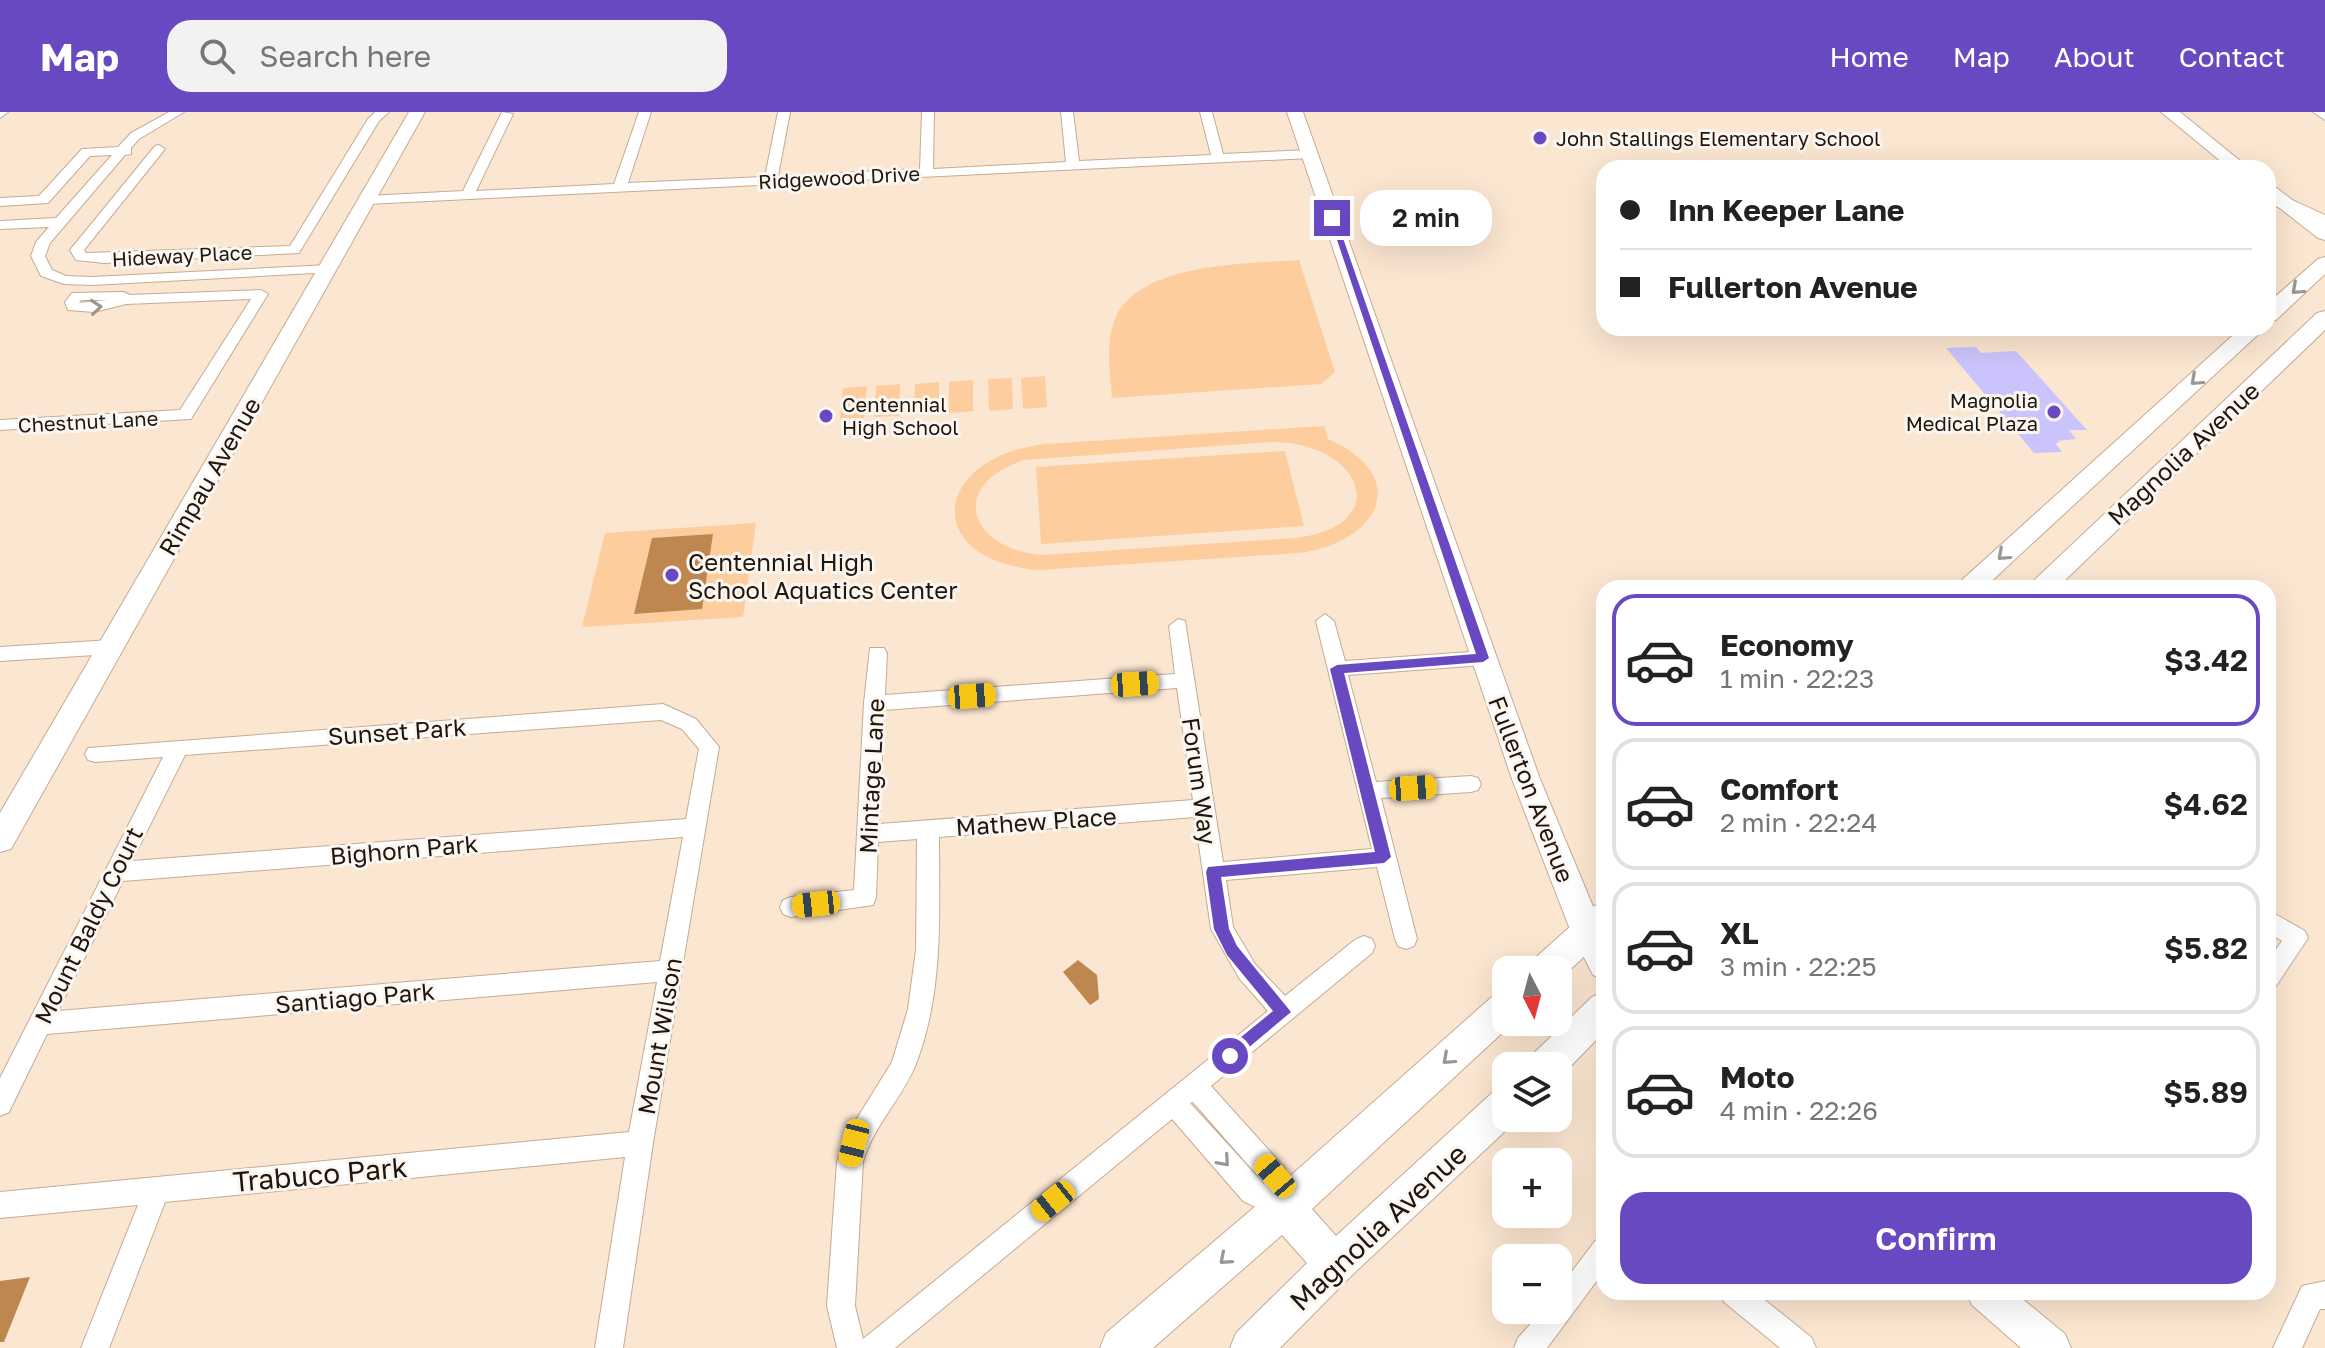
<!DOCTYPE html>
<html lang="en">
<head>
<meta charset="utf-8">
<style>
	:root { --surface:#fff; --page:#f2f2f2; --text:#222; --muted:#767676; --line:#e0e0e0; --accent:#6949c2 }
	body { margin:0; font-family:"Golos Text",sans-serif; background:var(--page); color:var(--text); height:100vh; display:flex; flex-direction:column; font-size:30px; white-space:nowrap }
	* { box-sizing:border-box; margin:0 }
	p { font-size:26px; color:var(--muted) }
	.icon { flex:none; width:44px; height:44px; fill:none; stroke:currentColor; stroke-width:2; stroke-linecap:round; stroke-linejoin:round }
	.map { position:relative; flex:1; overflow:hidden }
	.panel { position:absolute; left:1596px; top:468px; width:680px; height:720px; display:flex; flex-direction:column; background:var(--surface); border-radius:24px; box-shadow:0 8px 32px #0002 }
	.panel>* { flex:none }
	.top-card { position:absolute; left:1596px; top:48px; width:680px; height:176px; border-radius:24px; box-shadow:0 8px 32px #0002; display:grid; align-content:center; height:176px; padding:0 24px; background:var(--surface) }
	.needle { width:52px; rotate:174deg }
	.tools { position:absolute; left:1492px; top:844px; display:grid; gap:16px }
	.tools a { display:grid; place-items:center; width:80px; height:80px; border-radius:16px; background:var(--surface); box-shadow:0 8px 32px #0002; font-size:40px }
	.end { position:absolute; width:36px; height:36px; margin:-18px; border:10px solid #6949c2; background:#fff; box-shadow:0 0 0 4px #fff }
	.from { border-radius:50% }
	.bubble { position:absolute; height:56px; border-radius:24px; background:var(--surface); box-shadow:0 8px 32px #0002; font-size:26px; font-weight:600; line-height:56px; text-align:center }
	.car { position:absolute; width:24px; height:48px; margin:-24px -12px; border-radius:10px; box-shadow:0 0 6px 2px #0007; background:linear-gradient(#f5c518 24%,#345 0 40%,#f5c518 0 76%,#345 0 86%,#f5c518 0) }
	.top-card b { display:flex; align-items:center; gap:28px; height:76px; font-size:30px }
	.top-card b+b { border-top:2px solid var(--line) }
	.top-card i { width:20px; height:20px; background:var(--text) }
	ul { padding:14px 0 0; list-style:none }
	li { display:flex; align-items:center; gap:24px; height:132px; margin:0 16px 12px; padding:0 8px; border:4px solid var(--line); border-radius:24px }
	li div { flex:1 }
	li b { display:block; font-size:30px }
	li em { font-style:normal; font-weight:600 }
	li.active { border-color:var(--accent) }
	li>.icon { width:72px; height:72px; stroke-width:1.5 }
	.cta { display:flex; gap:16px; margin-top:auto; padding:16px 24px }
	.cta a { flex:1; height:92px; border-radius:24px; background:var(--accent); color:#fff; font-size:32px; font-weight:600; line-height:92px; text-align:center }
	header { display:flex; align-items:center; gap:48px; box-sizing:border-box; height:112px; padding:0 40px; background:var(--accent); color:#fff }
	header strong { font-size:38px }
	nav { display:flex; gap:44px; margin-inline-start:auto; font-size:28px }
	.search { width:560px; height:72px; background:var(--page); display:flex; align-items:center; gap:20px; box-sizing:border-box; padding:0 28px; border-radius:24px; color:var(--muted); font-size:30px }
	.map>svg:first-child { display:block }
</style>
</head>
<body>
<header>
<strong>Map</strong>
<div class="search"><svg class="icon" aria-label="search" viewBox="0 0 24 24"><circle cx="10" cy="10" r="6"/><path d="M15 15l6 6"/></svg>Search here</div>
<nav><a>Home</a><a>Map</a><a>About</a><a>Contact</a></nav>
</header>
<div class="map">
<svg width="2325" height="1236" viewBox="0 0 2325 1236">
	<rect width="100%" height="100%" fill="#fbe6d1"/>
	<!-- green -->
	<g fill="#fdcd9e" fill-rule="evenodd">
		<path d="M1299 148 1335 260 1321 272 1112 286C1110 261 1105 229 1116 205 1141 150 1247 152 1299 148Z"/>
		<polygon points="1045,264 1047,295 1023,297 1021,266"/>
		<polygon points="1012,266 1013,297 989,299 988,267"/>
		<polygon points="973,268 973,299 949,301 949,270"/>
		<polygon points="939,270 939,302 914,303 915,272"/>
		<polygon points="900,272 899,304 874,305 876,274"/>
		<polygon points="867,274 864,306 840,307 843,276"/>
		<path d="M1324 314 1328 327C1414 365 1378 431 1299 441L1038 458C918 447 934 344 1046 332ZM1271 330C1361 329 1397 414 1295 426L1041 443C968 436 948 373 1024 348Z"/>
		<polygon points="1285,339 1304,414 1041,432 1036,355"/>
		<polygon points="756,411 743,505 582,515 605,421"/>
	</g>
	<!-- water -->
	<g fill="#bd874f">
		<polygon points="713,422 702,497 634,502 652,426"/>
		<polygon points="1078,848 1097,863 1099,887 1090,893 1063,860"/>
		<polygon points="30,1165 4,1230 0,1230 0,1169"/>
	</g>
	<!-- building -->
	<polygon fill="#cbc4fc" points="1976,235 1981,241 2016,239 2087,318 2069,318 2076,327 2057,329 2059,331 2055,331 2062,340 2034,341 1946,236"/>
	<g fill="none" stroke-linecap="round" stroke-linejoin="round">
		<defs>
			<g id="street">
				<polygon points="0,0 8,0 0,6"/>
				<polygon points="169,0 184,0 139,27 131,36 131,42 125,43 50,131 45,144 52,158 66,164 92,165 328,153 335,157 333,160 92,173 64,172 41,164 31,144 36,130 49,115 0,117 0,109 56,106 112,43 90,44 48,91 0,94 0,86 39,84 82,37 118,35 131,21"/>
				<polygon points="375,0 389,0 379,9 299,141 104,151 76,148 70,138 155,34 159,33 165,37 84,138 86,141 290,134 368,7"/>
				<polygon points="502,0 513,2 476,79 614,72 639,0 651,0 628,71 765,65 778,0 790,0 778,64 920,57 922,0 934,0 933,57 1066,50 1061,0 1073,0 1079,49 1211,43 1200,0 1212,0 1223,42 1310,38 1316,42 1310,46 367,92 360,88 367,84 463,79"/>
				<polygon points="2313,0 2325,0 2325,8"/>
				<path d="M261 178 268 182 191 307 0 318V308L180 298 251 187 126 192 94 200 68 198 65 190 72 181 123 180 130 183ZM81 188H107L79 191Z"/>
				<path d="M1325 502 1334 509 1345 549 1483 539 1493 546 1483 553 1348 563 1376 670 1471 664 1478 666 1481 672 1478 678 1471 680 1381 686 1417 827 1414 834 1406 837 1398 834 1395 827 1377 755 1226 768 1233 815 1255 852 1285 884 1356 827 1364 824 1372 827 1375 834 1372 841 1211 974 1284 1055 1297 1096 1293 1105 1284 1109 1243 1089 1172 1007 895 1236H837L827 1194 837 1050 851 1016 892 950 908 897 916 838 917 727 878 730 876 786 873 793 791 805 783 802 780 795 783 788 791 785 854 778 864 591 870 536H884L887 541 885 583 1175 562 1169 514 1178 507 1185 509 1223 750 1372 737 1316 509ZM1177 576 1193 688 879 712 884 598ZM1195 705 1211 817 1239 866 1268 899 863 1227 855 1194 863 1050C873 1014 902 987 916 952 944 879 939 802 939 725ZM1193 990 1264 1071V1072L1190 991Z"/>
				<polygon points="111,528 120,535 111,542 0,549 0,535"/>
				<path d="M663 592 696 607 719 635 653 1031 623 1236H595L625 1045 165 1090 109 1236H81L138 1093 0 1106V1080L629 1020 657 870 47 922 9 1000 0 1004V966L163 645 95 650 88 648 85 642 88 636ZM661 608 682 617 699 637 686 707 132 749 185 643ZM683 725 660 849 58 899 123 769Z"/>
				<polygon points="2268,798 2305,819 2308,826 2276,874 2268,877 2268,848 2282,829 2268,820"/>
				<polygon points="1604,1125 1604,1159 1547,1236 1514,1236 1518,1226 1543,1198 1558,1198 1558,1178 1595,1129"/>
				<polygon points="2325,1169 2325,1197 2320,1197 2302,1236 2273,1236 2302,1174"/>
				<polygon points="1720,1180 1755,1180 1812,1226 1816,1236 1780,1236 1724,1190"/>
			</g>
			<g id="secondary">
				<polygon points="409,0 425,0 11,737 0,740 0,701"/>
				<polygon points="1287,0 1303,0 1540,667 1604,821 1604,867 1593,863 1571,820 1512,667"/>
				<polygon points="2161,0 2180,0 2249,56 2229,56"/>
				<polygon points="2268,72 2274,74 2325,113 2325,128 2318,126 2268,87"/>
				<polygon points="1966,1180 2014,1180 2065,1222 2071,1236 2021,1236 1972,1193"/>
			</g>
			<g id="primary">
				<polygon points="2283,84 2325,103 2325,117 2276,94 2273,90 2276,86"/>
				<polygon points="2325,145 2325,162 2276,208 2268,210 2268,191 2318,147"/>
				<polygon points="2325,199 2325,218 2057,476 2026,476 2317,201"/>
				<polygon points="2241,216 2265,216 1984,476 1953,476"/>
				<polygon points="1604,790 1604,826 1558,869 1558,858 1529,858 1534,847 1592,795"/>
				<polygon points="1506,878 1506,910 1514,910 1312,1097 1336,1124 1493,980 1506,975 1506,1006 1519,1006 1349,1166 1280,1236 1230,1236 1236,1221 1307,1151 1282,1123 1153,1236 1100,1236 1106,1221 1270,1082 1494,883"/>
				<polygon points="1604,880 1604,920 1559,966 1558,954 1528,954 1533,942 1592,885"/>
			</g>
		</defs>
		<!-- street casing -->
		<use href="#street" stroke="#c5ab93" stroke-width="2"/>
		<!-- secondary casing -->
		<use href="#secondary" stroke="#c5ab93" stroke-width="2"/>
		<!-- primary casing -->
		<use href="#primary" stroke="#c5ab93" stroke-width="2"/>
		<!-- street -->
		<use href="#street" fill="#fff" fill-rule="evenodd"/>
		<!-- secondary -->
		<use href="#secondary" fill="#fff" fill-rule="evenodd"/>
		<!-- primary -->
		<use href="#primary" fill="#fff" fill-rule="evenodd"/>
	</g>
	<!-- one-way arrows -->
	<defs><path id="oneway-chevron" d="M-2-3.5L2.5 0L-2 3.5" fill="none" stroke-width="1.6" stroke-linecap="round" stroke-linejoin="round" transform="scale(2)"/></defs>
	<g stroke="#9a9692">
		<use href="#oneway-chevron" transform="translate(2297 177) rotate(138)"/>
		<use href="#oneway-chevron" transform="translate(96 195) rotate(-5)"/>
		<use href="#oneway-chevron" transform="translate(2196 268) rotate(138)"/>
		<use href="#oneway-chevron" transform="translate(2003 443) rotate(138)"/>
		<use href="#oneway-chevron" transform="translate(1448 947) rotate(138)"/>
		<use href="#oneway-chevron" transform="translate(1224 1049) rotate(49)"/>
		<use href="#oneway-chevron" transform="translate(1225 1147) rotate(139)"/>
	</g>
	<!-- route -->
	<polygon fill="#6949c2" points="1329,104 1336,106 1489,546 1483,550 1344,561 1391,745 1384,751 1221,765 1229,817 1237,834 1291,900 1230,951 1222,944 1224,939 1273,899 1227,843 1214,817 1206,760 1208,755 1375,740 1330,557 1337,553 1476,542"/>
	<!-- markers -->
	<g fill="#6949c2" stroke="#fcf6f1" stroke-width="3">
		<circle cx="1540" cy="26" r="8"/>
		<circle cx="2054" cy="300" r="8"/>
		<circle cx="826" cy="304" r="8"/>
		<circle cx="672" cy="463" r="8"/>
	</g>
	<g text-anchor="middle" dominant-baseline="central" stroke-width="6" stroke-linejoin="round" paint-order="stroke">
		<!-- far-poi labels -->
		<g font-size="20" fill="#1f160d" stroke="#fcf6f1" text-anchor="start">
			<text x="1556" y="26">John Stallings Elementary School</text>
			<text x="2038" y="288" text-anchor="end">Magnolia<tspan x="2038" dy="23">Medical Plaza</tspan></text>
			<text x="842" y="292">Centennial<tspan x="842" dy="23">High School</tspan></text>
		</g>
		<!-- far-street labels -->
		<g font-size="20" fill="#1f160d" stroke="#fcf6f1">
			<text transform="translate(839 65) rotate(-3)">Ridgewood Drive</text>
			<text transform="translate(182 143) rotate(-3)">Hideway Place</text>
			<text transform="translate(88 309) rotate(-3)">Chestnut Lane</text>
		</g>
		<!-- street labels -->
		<g font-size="24" fill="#1f160d" stroke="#fcf6f1">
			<text transform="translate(2183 341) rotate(-43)">Magnolia Avenue</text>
			<text transform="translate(209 364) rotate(-60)">Rimpau Avenue</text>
			<text transform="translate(397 619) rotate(-4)">Sunset Park</text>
			<text transform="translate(871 664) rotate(-87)">Mintage Lane</text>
			<text transform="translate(1200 669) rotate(82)">Forum Way</text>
			<text transform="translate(1532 677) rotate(69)">Fullerton Avenue</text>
			<text transform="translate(1036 709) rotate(-4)">Mathew Place</text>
			<text transform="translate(404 737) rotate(-5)">Bighorn Park</text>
			<text transform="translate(88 813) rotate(-64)">Mount Baldy Court</text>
			<text transform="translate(355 885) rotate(-5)">Santiago Park</text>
			<text transform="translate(659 924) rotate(-80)">Mount Wilson</text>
		</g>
		<!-- poi labels -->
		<g font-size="24" fill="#1f160d" stroke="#fcf6f1" text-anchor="start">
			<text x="688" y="449">Centennial High<tspan x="688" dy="28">School Aquatics Center</tspan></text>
		</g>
		<!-- near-street labels -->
		<g font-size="28" fill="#1f160d" stroke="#fcf6f1">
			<text transform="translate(320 1062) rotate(-5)">Trabuco Park</text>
			<text transform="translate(1378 1115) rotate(-43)">Magnolia Avenue</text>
		</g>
	</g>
</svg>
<div class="tools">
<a><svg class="needle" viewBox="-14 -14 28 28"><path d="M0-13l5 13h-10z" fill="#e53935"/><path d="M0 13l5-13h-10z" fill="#767676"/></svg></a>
<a><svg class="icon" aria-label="layers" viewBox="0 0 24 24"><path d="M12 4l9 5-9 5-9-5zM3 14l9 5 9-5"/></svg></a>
<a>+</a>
<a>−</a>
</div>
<i class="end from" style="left:1230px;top:944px"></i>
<i class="end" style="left:1332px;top:106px"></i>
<div class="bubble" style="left:1360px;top:78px;width:132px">2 min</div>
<i class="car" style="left:1135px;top:572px;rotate:86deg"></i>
<i class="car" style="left:972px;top:584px;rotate:86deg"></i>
<i class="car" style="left:1413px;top:676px;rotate:86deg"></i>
<i class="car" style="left:816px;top:792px;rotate:264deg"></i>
<i class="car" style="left:854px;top:1031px;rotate:194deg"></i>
<i class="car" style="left:1275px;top:1064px;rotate:319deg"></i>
<i class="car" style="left:1053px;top:1089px;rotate:231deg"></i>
<div class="top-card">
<b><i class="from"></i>Inn Keeper Lane</b>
<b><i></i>Fullerton Avenue</b>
</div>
<section class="panel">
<ul>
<li class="active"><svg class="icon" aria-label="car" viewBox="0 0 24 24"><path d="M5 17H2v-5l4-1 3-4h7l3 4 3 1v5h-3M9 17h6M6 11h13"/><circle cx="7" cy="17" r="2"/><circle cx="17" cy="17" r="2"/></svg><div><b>Economy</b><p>1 min · 22:23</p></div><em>$3.42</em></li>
<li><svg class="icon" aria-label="car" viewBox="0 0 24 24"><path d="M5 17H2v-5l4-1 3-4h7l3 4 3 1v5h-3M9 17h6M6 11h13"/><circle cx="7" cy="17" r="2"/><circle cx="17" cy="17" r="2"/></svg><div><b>Comfort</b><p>2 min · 22:24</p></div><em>$4.62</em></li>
<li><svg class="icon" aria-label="car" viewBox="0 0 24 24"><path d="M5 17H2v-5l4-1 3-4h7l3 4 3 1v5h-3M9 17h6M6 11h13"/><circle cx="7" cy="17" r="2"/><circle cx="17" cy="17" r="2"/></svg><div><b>XL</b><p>3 min · 22:25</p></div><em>$5.82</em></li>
<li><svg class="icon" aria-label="car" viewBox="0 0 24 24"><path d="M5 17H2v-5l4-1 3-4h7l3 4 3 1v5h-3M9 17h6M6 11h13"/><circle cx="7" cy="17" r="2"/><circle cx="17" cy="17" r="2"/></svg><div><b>Moto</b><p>4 min · 22:26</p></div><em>$5.89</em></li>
</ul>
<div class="cta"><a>Confirm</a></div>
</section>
</div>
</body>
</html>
